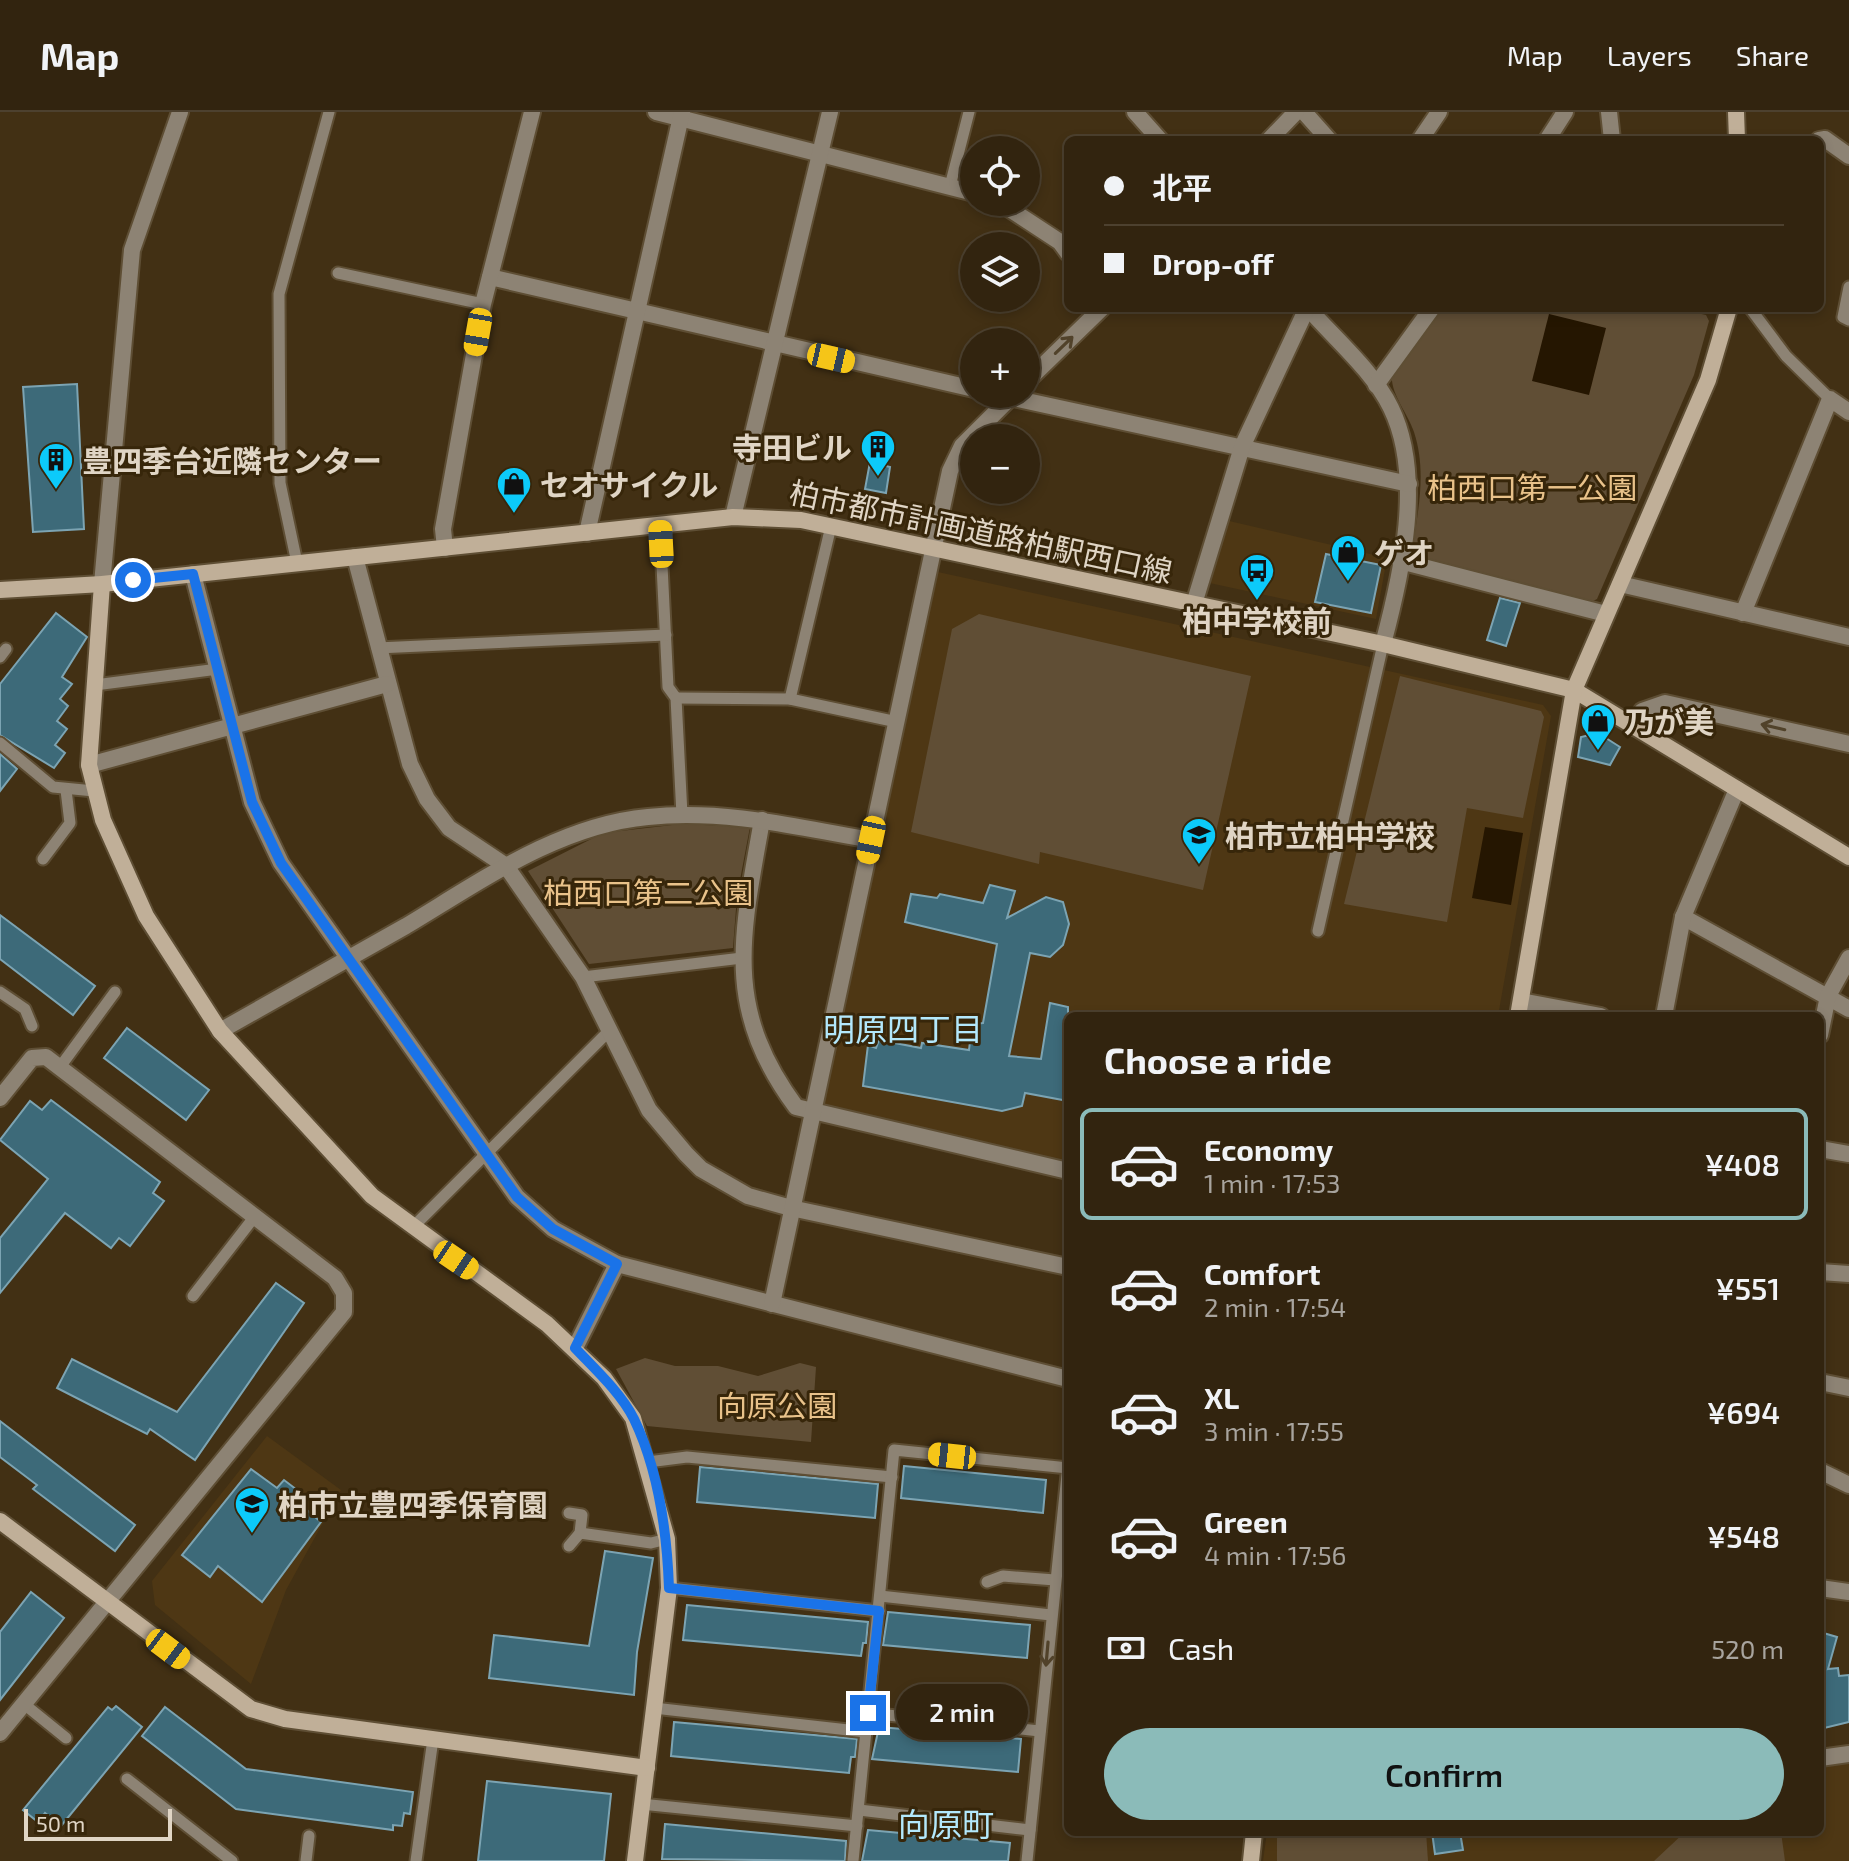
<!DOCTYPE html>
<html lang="en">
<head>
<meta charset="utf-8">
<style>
	:root { --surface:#32240f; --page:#3d301d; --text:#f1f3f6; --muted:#a8a49e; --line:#4d412f; --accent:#8bbbb9 }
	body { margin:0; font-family:"Exo 2","Noto Sans JP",sans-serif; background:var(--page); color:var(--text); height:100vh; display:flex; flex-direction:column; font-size:30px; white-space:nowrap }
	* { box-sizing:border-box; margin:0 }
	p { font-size:26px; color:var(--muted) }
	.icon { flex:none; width:44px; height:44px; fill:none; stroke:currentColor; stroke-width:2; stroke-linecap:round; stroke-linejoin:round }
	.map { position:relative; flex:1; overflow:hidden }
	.panel { position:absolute; left:1064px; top:900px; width:760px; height:824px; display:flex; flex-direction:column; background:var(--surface); border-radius:12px; box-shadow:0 4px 12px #0003,0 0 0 2px var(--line) }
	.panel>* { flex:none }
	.hud { position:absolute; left:1064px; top:24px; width:760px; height:176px; border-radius:12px; box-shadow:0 4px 12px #0003,0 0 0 2px var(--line); display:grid; align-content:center; height:176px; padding:0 40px; background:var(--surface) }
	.fabs { position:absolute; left:960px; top:24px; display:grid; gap:16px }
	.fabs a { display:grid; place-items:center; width:80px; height:80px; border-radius:50%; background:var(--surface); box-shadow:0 4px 12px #0003,0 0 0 2px var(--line); font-size:40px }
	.scale { position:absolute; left:24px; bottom:20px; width:148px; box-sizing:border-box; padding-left:8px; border:4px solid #e0d5c5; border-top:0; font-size:22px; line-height:28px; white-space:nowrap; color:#e0d5c5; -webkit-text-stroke:6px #37260a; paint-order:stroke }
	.end { position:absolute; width:36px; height:36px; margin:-18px; border:10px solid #1a73e8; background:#fff; box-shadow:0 0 0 4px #fff }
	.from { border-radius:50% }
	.bubble { position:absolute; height:56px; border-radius:28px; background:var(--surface); box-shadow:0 4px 12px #0003,0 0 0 2px var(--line); font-size:26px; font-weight:600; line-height:56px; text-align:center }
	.car { position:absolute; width:24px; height:48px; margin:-24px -12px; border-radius:10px; box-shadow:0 0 6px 2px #0007; background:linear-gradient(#f5c518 24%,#345 0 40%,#f5c518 0 76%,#345 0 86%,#f5c518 0) }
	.hud b { display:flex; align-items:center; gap:28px; height:76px; font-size:30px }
	.hud b+b { border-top:2px solid var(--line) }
	.hud i { width:20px; height:20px; background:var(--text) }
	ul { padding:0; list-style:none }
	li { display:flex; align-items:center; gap:24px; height:112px; margin:0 16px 12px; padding:0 24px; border:4px solid transparent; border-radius:12px }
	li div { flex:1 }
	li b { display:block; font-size:30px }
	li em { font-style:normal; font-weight:600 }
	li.active { border-color:var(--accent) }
	li>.icon { width:72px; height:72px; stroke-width:1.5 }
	h2 { padding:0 40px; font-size:36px; line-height:96px }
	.pay { display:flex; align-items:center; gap:20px; height:88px; padding:0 40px; font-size:30px }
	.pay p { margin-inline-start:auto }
	.button { display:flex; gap:16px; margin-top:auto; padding:16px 40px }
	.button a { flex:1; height:92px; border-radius:48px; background:var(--accent); color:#111; font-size:32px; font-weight:600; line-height:92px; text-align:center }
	header { display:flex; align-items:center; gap:48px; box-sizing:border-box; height:112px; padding:0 40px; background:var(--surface); border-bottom:2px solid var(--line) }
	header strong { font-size:38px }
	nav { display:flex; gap:44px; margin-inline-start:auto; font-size:28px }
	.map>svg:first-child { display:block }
</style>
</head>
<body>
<header>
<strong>Map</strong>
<nav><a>Map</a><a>Layers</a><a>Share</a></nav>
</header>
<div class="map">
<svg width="1849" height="1749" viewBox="0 0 1849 1749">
	<rect width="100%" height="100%" fill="#423014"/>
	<!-- built -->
	<g fill="#4e3714">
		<polygon points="1225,408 1387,446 1376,507 1205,470"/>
		<polygon points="938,460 1543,593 1551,604 1498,904 1068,904 1068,1051 828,998 822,989"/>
		<polygon points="267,1324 341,1378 286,1478 251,1572 155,1493 152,1469"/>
		<polygon points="1849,1650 1849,1749 1263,1749 1267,1720 1820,1720 1820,1654"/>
	</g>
	<!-- green -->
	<g fill="#604e35">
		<path d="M1439 196H1675L1706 203 1709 209 1694 263 1597 487 1587 492 1416 445 1412 439C1418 399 1427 360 1414 320 1408 302 1390 281 1392 263Z"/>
		<polygon points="979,502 1251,564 1203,778 1040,740 1039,752 911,720 952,517"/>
		<polygon points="1400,564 1541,599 1544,605 1523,706 1467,696 1447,810 1344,792"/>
		<polygon points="681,712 750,715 737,784 733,836 589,852 528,759 603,721"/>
		<polygon points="645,1246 675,1254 718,1254 758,1264 800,1251 816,1255 811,1330 647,1314 616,1257"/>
		<polygon points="1277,1720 1426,1720 1428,1749 1277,1749"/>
		<polygon points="1685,1720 1781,1720 1785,1749 1654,1749"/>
	</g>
	<!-- water -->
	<g fill="#251601">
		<polygon points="1549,202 1606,216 1589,283 1532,269"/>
		<polygon points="1485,715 1523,721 1511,793 1472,786"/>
	</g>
	<!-- building -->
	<g fill="#3d6a79" stroke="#7ca4b3" stroke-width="2">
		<polygon points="77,272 84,417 33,420 23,275"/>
		<polygon points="870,350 890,355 886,381 865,377"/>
		<polygon points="1326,442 1381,453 1371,501 1315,490"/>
		<polygon points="1500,486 1520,491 1506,534 1487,528"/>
		<polygon points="56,501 87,525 62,565 72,572 60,587 68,594 57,609 67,617 55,633 65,641 54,656 0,623 0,572"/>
		<polygon points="1598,621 1620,635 1610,653 1578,645 1581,625"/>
		<polygon points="0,642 17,657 0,679"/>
		<polygon points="990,773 1015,779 1007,806 1046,785 1063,790 1069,812 1063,833 1050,845 1030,841 1009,944 1041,947 1050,891 1068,895 1068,989 1025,981 1022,994 1002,999 863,974 868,933 876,936 879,928 921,936 922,931 969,938 972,912 983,911 997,832 905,810 911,782 937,786 940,782 983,791"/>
		<polygon points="0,803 95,874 73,903 0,847"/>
		<polygon points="127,916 209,978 186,1008 104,946"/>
		<polygon points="51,988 160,1070 153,1081 164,1089 130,1134 119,1126 111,1136 65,1101 0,1181 0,1126 48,1067 0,1028 30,989 42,998"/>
		<polygon points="276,1171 304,1191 195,1348 150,1317 147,1322 57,1276 72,1247 177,1300"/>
		<polygon points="0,1309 135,1413 115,1439 33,1377 37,1373 0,1345"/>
		<polygon points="904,1354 1046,1368 1043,1401 901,1386"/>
		<polygon points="700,1355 878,1372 875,1406 697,1390"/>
		<polygon points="251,1357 277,1376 284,1368 305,1384 301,1393 321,1410 262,1490 218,1454 210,1465 182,1443"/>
		<polygon points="605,1439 653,1446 637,1540 634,1583 489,1566 494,1523 589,1534"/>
		<polygon points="31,1480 64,1506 0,1588 0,1520"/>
		<polygon points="687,1493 868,1510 866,1531 863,1531 861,1544 683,1528"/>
		<polygon points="888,1500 1030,1513 1027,1546 883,1533"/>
		<polygon points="1820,1520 1837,1525 1828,1557 1838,1556 1839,1564 1849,1563 1849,1610 1820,1617"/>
		<polygon points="116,1594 142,1615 61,1714 45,1701 38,1710 23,1698 108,1595 112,1598"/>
		<polygon points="165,1595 246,1657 413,1680 410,1702 404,1701 402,1714 393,1713 393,1718 236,1697 142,1624"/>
		<polygon points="674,1610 857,1627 855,1645 851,1645 849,1661 671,1644"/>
		<polygon points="879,1615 1021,1627 1018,1660 872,1647"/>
		<polygon points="487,1669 611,1682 604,1749 478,1749"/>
		<polygon points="665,1712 846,1729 845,1749 662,1747"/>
		<polygon points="868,1718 1010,1731 1008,1749 862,1749"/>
		<polygon points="1432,1720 1460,1720 1463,1738 1435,1742"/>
	</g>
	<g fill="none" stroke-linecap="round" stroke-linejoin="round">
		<defs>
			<g id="lane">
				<polyline points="950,74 969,0"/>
				<polyline points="338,161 483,192"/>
				<polyline points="1849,175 1843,205 1849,208"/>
				<polyline points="1750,196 1786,244 1830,287"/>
				<polyline points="660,413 668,575 676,586 682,703"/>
				<polyline points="297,451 280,371 279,182 329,0"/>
				<polyline points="377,536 666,523"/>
				<polyline points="0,545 6,537"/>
				<polyline points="95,573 218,557"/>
				<polyline points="676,586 790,587 897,610"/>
				<polyline points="790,587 831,414"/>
				<polyline points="0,631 53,675 94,679"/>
				<polyline points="43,747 70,711 66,678"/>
				<polyline points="1318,819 1383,532"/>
				<polyline points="583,865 742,846"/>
				<polyline points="0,880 25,897 32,914"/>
				<polyline points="60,955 115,880"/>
				<polyline points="414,1114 610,918"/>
				<polyline points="193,1184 255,1104"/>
				<polyline points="648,1350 687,1345 892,1365"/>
				<polyline points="569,1401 582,1403 580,1421"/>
				<polyline points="569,1434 580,1421 651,1431 667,1427"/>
				<polyline points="987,1470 1003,1464 1055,1468"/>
				<polyline points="669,1476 879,1499"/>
				<polyline points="880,1484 1051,1503"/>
				<polyline points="24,1592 66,1626"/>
				<polyline points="654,1596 866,1620"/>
				<polyline points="868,1601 1040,1619"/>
				<polyline points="127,1667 232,1749"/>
				<polyline points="641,1692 857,1714"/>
				<polyline points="859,1698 1030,1718"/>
				<polyline points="306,1749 309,1724"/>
				<polyline points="416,1749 433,1627"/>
				<polyline points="853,1749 894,1338 1068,1356"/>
				<polyline points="1027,1749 1068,1353"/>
			</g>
			<g id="street">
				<polyline points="656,0 974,81"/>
				<polyline points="1135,0 1160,28"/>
				<polyline points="1304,0 1329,28"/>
				<polyline points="1609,0 1612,28"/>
				<polyline points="1269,28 1296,0"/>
				<polyline points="1420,28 1439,0"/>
				<polyline points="1547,28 1565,0"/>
				<polyline points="1819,28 1825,27 1849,44"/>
				<polyline points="999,90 1060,130 1068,141"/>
				<polyline points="490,165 974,277"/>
				<path d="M1308 196C1335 227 1373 259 1391 296 1424 364 1402 461 1383 532"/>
				<polyline points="1026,270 1102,196"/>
				<polyline points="1376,273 1432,196"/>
				<polyline points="995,282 1409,372"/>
				<polyline points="733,405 830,0"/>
				<polyline points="587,421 682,0"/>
				<polyline points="445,436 443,417 483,192 532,0"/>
				<polyline points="355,445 410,652 427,687 449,716 506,754 583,865 649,998 686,1042 701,1057 748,1084 791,1096 1068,1155"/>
				<polyline points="1400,449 1606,502"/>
				<polyline points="193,462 252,690 281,751 517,1085 553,1117 617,1152 1068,1267"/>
				<polyline points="102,472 132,138 180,0"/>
				<polyline points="1620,472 1849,525"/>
				<polyline points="1194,492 1242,335 1307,196"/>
				<polyline points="1743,501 1830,287 1849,300"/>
				<polyline points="1633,615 1642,599 1665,591 1849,632"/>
				<polyline points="89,653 387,572"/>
				<path d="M762 708C742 822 722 895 796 995L1068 1059"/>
				<polyline points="1683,805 1849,897"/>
				<polyline points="1521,889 1601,904"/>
				<polyline points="1664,904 1683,805 1737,677"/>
				<path d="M220 919C282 884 344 849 406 814 481 769 559 713 648 705 723 697 797 715 871 728"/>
				<polyline points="1820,923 1828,884 1849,846"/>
				<polyline points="0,986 32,946 46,945 335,1166 344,1181 344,1200 0,1621"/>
				<polyline points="1820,1037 1849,1042"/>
				<polyline points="1820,1160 1849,1162"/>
				<polyline points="772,1192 950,359 962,334 1014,282"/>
				<polyline points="575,1236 617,1152"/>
				<polyline points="1820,1270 1849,1276"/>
				<polyline points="1820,1359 1849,1373"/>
				<polyline points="1820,1476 1849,1480"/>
				<polyline points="1820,1646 1849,1642"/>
			</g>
			<g id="secondary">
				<polyline points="1736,0 1737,28"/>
				<polyline points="102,472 89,653 103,708 146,804 220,919 372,1084 547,1212 604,1266 633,1306 667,1427 669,1476 635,1749"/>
				<polyline points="0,478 102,472 733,405 801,408 1383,532 1574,578 1849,745"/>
				<polyline points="1518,904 1574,578 1708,268 1729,196"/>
				<polyline points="0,1409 251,1597 285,1607 647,1656"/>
				<polyline points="1251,1749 1254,1720"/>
			</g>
		</defs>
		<!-- lane casing -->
		<use href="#lane" stroke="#5e4e34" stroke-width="15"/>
		<!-- street casing -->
		<use href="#street" stroke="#5e4e34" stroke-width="20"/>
		<!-- secondary casing -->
		<use href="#secondary" stroke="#5e4e34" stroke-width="20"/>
		<!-- lane -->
		<use href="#lane" stroke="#8d8374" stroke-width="11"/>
		<!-- street -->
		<use href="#street" stroke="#8d8374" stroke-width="16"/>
		<!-- secondary -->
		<use href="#secondary" stroke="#c0af98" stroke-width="16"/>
	</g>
	<!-- one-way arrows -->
	<defs><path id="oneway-shaft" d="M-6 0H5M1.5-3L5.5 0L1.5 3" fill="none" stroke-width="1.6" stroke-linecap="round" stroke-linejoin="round" transform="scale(2)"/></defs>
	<g stroke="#51422a">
		<use href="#oneway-shaft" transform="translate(1064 233) rotate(-44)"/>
		<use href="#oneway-shaft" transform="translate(1773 615) rotate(-167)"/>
		<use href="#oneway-shaft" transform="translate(1047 1542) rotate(95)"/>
	</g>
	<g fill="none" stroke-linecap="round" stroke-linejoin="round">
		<!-- route -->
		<path stroke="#1a73e8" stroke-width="10" d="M133 468 193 462 252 690 281 751 517 1085 553 1117 617 1152 575 1236C595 1257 621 1281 634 1307 658 1357 667 1421 669 1476L879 1499 868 1601"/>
	</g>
	<!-- icons -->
	<defs>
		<symbol id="building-pin" viewBox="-11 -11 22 30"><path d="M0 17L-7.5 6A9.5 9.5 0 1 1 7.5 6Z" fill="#0ccafa" stroke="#37260a"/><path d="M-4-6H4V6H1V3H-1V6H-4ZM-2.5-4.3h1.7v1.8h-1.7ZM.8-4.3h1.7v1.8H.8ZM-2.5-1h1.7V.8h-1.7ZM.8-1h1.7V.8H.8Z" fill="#111"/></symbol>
		<symbol id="shop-pin" viewBox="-11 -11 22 30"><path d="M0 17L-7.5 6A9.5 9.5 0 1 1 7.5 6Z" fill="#0ccafa" stroke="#37260a"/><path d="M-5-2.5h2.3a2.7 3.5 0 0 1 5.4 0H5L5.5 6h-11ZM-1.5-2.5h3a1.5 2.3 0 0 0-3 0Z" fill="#111"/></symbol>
		<symbol id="bus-pin" viewBox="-11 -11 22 30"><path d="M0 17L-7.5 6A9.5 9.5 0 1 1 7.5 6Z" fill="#0ccafa" stroke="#37260a"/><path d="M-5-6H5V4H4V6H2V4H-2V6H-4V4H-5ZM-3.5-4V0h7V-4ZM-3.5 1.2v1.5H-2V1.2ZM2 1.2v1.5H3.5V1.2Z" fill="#111"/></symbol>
		<symbol id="school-pin" viewBox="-11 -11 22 30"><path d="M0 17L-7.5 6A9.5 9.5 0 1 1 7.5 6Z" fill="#0ccafa" stroke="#37260a"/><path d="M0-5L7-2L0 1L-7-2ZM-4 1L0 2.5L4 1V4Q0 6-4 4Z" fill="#111"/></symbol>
	</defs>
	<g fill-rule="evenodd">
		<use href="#building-pin" x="858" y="315" width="40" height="54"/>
		<use href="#building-pin" x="36" y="328" width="40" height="54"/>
		<use href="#shop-pin" x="494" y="352" width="40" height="54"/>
		<use href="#shop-pin" x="1328" y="420" width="40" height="54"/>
		<use href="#bus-pin" x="1237" y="439" width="40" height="54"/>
		<use href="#shop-pin" x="1578" y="589" width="40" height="54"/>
		<use href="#school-pin" x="1179" y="703" width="40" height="54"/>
		<use href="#school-pin" x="232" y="1372" width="40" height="54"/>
	</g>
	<g text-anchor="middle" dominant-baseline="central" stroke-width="6" stroke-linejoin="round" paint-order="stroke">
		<!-- poi labels -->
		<g font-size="30" font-weight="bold" fill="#e0d5c5" stroke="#37260a" text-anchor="start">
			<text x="852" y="335" text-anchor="end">寺田ビル</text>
			<text x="82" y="348">豊四季台近隣センター</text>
			<text x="540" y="372">セオサイクル</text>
			<text x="1374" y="440">ゲオ</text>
			<text x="1257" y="508" text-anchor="middle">柏中学校前</text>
			<text x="1624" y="609">乃が美</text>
			<text x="1225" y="723">柏市立柏中学校</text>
			<text x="278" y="1392">柏市立豊四季保育園</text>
		</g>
		<!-- park labels -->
		<g font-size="30" fill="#e9c28a" stroke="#37260a">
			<text x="1532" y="375">柏西口第一公園</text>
			<text x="648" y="780">柏西口第二公園</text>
			<text x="777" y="1293">向原公園</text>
		</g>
		<!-- street labels -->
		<g font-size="30" fill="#e0d5c5" stroke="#37260a">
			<text transform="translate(981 419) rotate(12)">柏市都市計画道路柏駅西口線</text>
		</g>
		<!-- neighbourhood labels -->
		<g font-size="32" fill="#b3e8fc" stroke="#37260a">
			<text x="903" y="916">明原四丁目</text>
			<text x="946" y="1711">向原町</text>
		</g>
	</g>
</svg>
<div class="fabs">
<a><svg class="icon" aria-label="locate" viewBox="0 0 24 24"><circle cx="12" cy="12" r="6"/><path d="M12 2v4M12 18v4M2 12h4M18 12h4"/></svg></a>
<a><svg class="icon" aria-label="layers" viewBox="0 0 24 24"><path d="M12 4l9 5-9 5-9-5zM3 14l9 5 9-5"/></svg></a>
<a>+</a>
<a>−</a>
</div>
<div class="scale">50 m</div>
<i class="end from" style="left:133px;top:468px"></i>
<i class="end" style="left:868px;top:1601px"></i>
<div class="bubble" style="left:896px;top:1572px;width:132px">2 min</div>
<i class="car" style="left:478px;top:220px;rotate:190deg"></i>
<i class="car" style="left:831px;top:246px;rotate:103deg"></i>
<i class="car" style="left:661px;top:432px;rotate:357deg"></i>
<i class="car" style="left:871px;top:728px;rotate:192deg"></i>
<i class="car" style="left:456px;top:1148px;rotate:124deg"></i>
<i class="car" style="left:952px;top:1344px;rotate:276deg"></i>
<i class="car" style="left:168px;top:1537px;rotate:127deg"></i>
<div class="hud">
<b><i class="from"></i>北平</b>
<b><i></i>Drop-off</b>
</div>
<section class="panel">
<h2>Choose a ride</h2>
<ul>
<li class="active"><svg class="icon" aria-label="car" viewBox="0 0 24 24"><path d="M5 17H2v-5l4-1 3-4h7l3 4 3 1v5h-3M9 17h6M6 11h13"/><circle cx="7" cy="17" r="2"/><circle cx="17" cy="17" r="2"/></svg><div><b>Economy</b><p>1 min · 17:53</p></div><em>¥408</em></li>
<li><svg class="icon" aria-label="car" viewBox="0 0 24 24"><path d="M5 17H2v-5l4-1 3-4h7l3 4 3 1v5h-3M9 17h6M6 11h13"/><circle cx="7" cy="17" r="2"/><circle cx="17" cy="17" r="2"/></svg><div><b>Comfort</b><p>2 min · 17:54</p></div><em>¥551</em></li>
<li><svg class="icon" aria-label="car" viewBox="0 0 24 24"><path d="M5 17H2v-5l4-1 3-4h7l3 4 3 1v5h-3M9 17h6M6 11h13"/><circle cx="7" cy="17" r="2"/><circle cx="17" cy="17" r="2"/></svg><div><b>XL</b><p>3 min · 17:55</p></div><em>¥694</em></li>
<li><svg class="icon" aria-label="car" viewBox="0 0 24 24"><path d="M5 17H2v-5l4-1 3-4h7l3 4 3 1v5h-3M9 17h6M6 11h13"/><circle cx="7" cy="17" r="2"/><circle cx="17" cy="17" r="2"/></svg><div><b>Green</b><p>4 min · 17:56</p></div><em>¥548</em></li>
</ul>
<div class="pay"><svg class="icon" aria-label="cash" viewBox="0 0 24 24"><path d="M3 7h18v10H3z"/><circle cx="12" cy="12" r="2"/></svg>Cash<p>520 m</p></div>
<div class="button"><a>Confirm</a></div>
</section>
</div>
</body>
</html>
